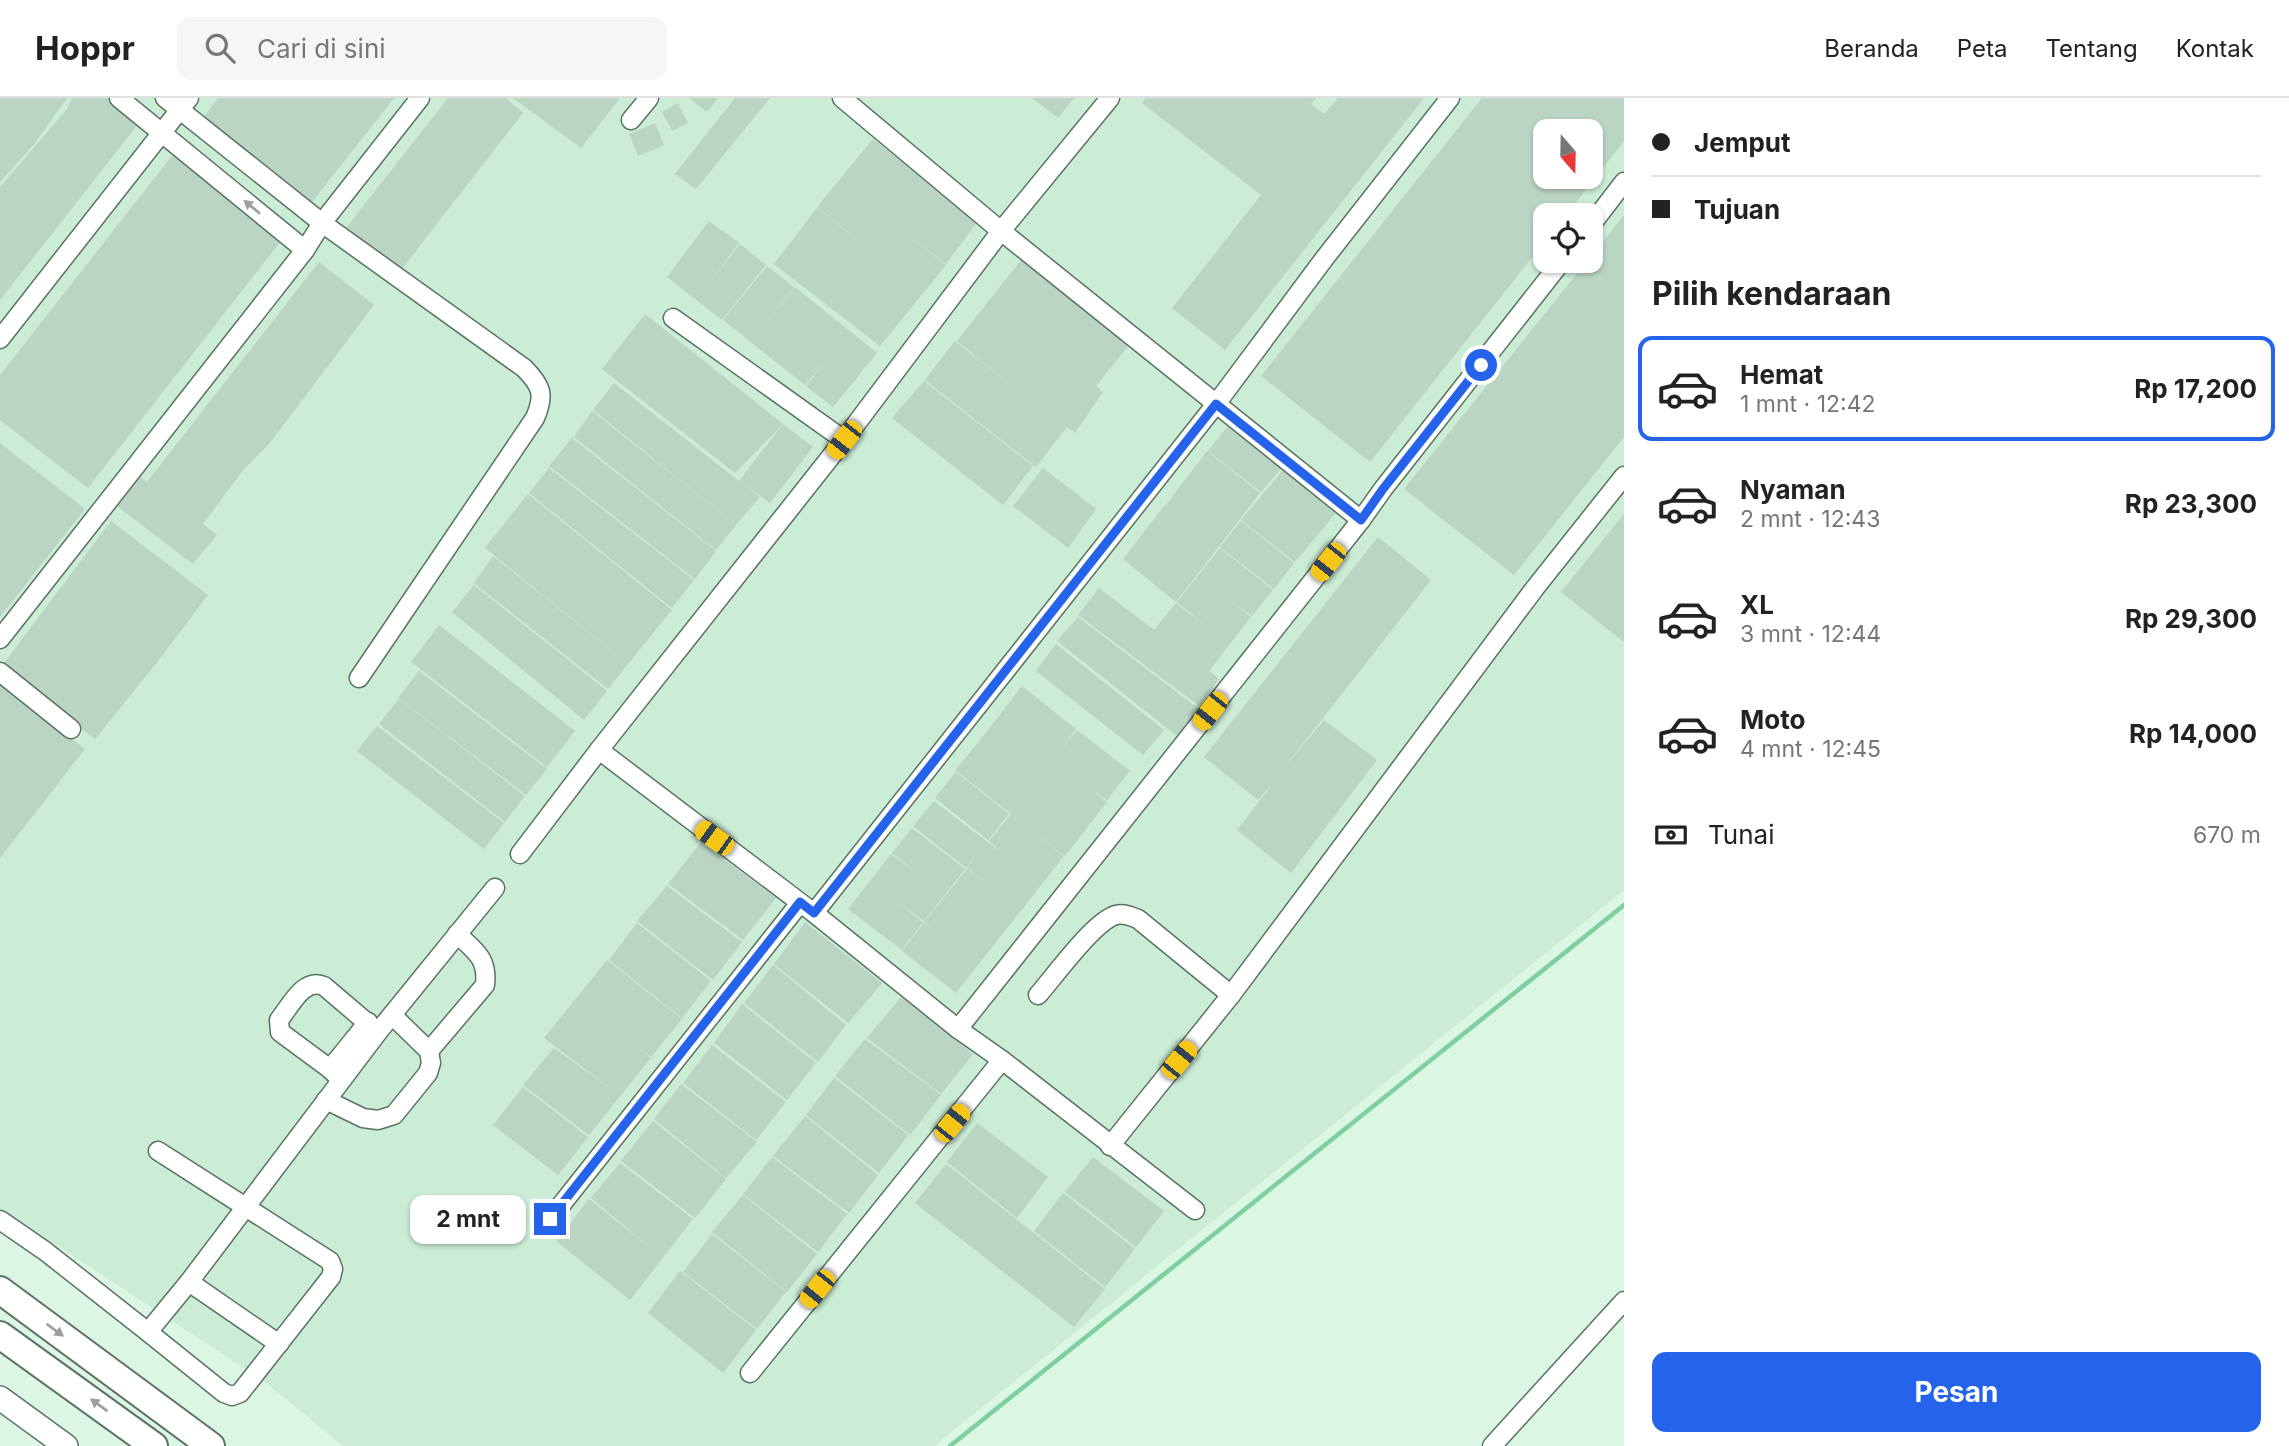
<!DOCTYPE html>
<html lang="id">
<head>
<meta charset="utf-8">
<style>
	:root { --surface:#fff; --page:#f6f6f6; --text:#222; --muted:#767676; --line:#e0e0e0; --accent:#2563eb }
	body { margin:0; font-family:Inter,sans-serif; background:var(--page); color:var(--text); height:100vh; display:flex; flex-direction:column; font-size:26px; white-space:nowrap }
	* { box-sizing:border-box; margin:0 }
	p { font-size:23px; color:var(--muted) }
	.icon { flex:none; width:38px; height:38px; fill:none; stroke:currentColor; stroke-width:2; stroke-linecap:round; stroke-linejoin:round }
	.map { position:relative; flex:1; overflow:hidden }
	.side { display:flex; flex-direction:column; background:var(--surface); width:665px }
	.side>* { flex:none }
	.guide { display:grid; align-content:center; height:154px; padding:0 28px; background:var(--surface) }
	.needle { width:46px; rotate:160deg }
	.tools { position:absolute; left:1533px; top:21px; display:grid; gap:14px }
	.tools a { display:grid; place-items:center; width:70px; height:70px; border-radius:14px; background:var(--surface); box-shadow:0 2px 5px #0004; font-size:35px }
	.end { position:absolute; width:32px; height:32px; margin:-16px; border:9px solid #2563eb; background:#fff; box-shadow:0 0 0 4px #fff }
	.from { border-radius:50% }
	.bubble { position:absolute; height:49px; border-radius:14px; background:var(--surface); box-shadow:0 2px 5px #0004; font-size:23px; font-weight:700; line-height:49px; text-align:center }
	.car { position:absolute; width:21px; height:42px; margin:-21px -10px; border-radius:9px; box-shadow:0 0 5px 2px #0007; background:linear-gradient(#f5c518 24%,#345 0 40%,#f5c518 0 76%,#345 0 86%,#f5c518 0) }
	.guide b { display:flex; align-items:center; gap:24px; height:66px; font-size:26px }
	.guide b+b { border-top:2px solid var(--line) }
	.guide i { width:18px; height:18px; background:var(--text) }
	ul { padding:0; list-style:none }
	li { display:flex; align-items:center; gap:21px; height:105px; margin:0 14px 10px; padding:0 14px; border:4px solid transparent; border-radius:14px }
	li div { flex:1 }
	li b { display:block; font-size:26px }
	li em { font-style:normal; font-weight:700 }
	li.selected { border-color:var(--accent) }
	li>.icon { width:63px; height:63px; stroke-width:1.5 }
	h2 { padding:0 28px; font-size:32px; line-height:84px }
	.pay { display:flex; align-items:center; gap:18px; height:77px; padding:0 28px; font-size:26px }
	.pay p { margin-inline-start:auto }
	.primary-button { display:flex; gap:14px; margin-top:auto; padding:14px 28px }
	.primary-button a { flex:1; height:80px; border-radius:14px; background:var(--accent); color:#fff; font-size:28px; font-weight:700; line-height:80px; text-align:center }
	header { display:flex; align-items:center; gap:42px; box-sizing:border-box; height:98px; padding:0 35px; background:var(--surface); border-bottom:2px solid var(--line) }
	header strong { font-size:33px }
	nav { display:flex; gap:38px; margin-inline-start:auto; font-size:24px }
	.search { width:490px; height:63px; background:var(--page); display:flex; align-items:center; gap:18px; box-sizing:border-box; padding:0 24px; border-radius:14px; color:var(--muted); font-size:26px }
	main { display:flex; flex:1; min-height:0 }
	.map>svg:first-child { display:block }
</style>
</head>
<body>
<header>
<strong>Hoppr</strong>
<div class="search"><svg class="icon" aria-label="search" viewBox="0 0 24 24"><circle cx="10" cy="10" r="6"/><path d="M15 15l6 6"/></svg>Cari di sini</div>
<nav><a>Beranda</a><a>Peta</a><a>Tentang</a><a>Kontak</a></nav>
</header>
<main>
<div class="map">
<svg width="1624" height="1348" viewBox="0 0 1624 1348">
	<rect width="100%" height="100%" fill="#dbf7e4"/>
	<!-- built -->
	<path fill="#cbecd5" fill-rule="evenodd" d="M0 0H1624V792L934 1348H343L265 1284 0 1110ZM1545 33H1591V79H1545ZM1545 117H1591V163H1545Z"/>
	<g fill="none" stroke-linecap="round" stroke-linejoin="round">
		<!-- stream -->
		<polyline stroke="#7fd09e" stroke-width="4.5" points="950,1348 1624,807"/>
	</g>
	<!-- building -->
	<g fill="#bad5c3" fill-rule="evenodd">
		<polygon points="0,0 67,0 35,45 0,84"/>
		<polygon points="72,0 108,0 139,25 0,202 0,89 67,11"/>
		<polygon points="218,0 394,0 312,104 203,20"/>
		<polygon points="448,0 506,0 523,15 401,172 346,130"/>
		<polygon points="513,0 620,0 581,50"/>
		<polygon points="689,0 718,0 707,14"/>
		<polygon points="735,0 770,0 696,91 675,76"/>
		<polygon points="1032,0 1074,0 1058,20"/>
		<polygon points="1146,0 1316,0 1311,6 1324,16 1338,0 1424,0 1225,252 1172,210 1261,97 1142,5"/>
		<path d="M1482 0H1624V43L1566 117H1545V143L1370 364 1261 278ZM1545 33H1591V79H1545Z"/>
		<polygon points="678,5 688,25 672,33 662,14"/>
		<polygon points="655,25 664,47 638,58 629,36"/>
		<polygon points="873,41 978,123 946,166 900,131 946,167 880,248 774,166 817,110 864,147 817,109"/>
		<polygon points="175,54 284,139 88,390 0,322 0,277"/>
		<polygon points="1624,117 1624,339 1514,477 1404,391 1587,163 1591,163 1591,159"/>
		<polygon points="709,123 739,145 707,188 740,146 766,167 722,222 667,179"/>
		<polygon points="1021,162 1129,247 1096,288 1103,294 1075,335 1067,329 1036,369 925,282 955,243 1016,291 957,243"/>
		<polygon points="319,164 374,207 270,345 243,372 203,426 217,437 193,466 114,406 137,376 147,384"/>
		<polygon points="767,168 794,189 760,232 795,189 877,255 833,309 806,288 826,262 805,287 723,222"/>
		<polygon points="645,216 783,326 735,375 602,271"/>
		<polygon points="924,283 1033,368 1003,407 892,320"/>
		<polygon points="614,285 739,383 783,326 813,349 770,405 743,385 760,399 736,427 593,312"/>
		<polygon points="592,313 736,427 716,452 574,339"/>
		<polygon points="1231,324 1285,366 1261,394 1208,353"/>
		<polygon points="572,340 716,453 695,481 549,368"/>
		<polygon points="0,345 85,411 0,519"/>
		<polygon points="1207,353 1260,395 1176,504 1123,461 1165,407 1179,417 1166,407"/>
		<polygon points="1287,367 1340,410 1295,464 1241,422"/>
		<polygon points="549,370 694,482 672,510 529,395"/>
		<polygon points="1043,370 1096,411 1068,450 1013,408"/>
		<polygon points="528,396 672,512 628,566 485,450"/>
		<polygon points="1624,416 1624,544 1561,494"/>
		<polygon points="111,423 208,497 154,568 95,641 1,569"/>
		<polygon points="1241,423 1294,465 1274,491 1220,449"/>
		<polygon points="1378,439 1431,482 1280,675 1324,622 1377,662 1291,775 1237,732 1275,683 1258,702 1204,659"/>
		<polygon points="1220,450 1273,492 1252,518 1231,503 1251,519 1209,573 1219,581 1199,608 1078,517 1099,490 1154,532 1176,505 1214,535 1177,504"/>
		<polygon points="493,458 628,566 608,591 474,485"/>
		<polygon points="474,487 607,593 584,622 452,514"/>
		<polygon points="1078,519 1199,611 1177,638 1057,543"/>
		<polygon points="439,527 575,633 547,669 411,564"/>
		<polygon points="1056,546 1164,632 1143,657 1036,573"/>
		<polygon points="419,573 547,671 526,697 398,600"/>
		<polygon points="0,587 85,651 0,760"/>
		<polygon points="1022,588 1076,631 1060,653 1077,632 1130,673 1107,702 1091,691 1107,704 1065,758 1026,728 1064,758 956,895 902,853 924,825 935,833 924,824 967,771 994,791 967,770 977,756 966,770 913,728 934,703 1006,758 989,743 1011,716 955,672 977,646 989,656 977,646"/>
		<polygon points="399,601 525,698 505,724 379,626"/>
		<polygon points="377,628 504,725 484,751 357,653"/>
		<polygon points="956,674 1009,716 988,742 935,700"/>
		<polygon points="912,730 965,771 924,823 897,804 923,824 902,852 848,811 891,756 916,774 892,755"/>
		<polygon points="701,744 776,800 743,842 668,786"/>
		<polygon points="667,788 742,844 713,882 637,823"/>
		<polygon points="805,824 882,885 848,925 774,866"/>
		<polygon points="637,825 711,883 682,920 609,862"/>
		<polygon points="607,862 682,921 651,959 631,944 651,960 589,1037 523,987 554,950 615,994 544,940"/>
		<polygon points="773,867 846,927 818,964 744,905"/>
		<polygon points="901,899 973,956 941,996 867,940"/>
		<polygon points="742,906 816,965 787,1002 714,945"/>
		<polygon points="865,941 941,997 910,1037 835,978"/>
		<polygon points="712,947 786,1004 756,1042 683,985"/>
		<polygon points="834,980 908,1037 879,1075 806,1017"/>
		<polygon points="681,986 757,1044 726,1080 654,1021"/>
		<polygon points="523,989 588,1039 558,1077 493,1027"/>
		<polygon points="805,1018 878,1077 849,1115 773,1058"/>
		<polygon points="653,1023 726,1081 695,1120 621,1063"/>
		<polygon points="977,1025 1048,1079 1017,1120 947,1064"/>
		<polygon points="772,1059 847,1116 818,1154 743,1096"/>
		<polygon points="1093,1059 1164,1113 1136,1149 1065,1094"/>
		<polygon points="620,1065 693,1121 630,1202 556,1143 589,1101 657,1155 591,1100"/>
		<polygon points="946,1066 1105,1191 1074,1229 915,1105"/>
		<polygon points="1063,1095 1135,1151 1105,1189 1034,1133"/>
		<polygon points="743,1097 817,1156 787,1194 712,1134"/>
		<polygon points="712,1136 786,1194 757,1231 683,1174"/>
		<polygon points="680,1173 756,1232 723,1275 648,1215"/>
	</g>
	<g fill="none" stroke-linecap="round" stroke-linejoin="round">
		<defs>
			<g id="minor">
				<polyline points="119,0 305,152"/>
				<path d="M165 0 322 125 524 270C542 288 545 297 535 320L359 580"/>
				<polyline points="842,0 1001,133 1361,422"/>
				<polyline points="631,22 649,0"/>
				<polyline points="1591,127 1624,84"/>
				<polyline points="673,220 844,342"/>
				<polyline points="0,241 189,0"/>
				<polyline points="0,541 305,152 322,125 420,0"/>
				<polyline points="0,574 71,631"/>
				<polyline points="599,652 814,815 958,931 1002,962 1195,1112"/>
				<polyline points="520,756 599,652 844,342 1001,133 1110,0"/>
				<polyline points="814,815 1216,306 1324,161 1450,0"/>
				<path d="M1038 897C1054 879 1094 823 1116 817 1124 815 1131 818 1138 821L1231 897"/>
				<polyline points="958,931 1361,422 1383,391 1562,163"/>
				<path d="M429 953 485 887C488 860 475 853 457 836"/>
				<polyline points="330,971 368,924"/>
				<path d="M341 982 330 971 280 934 279 922C291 907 304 879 324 888L378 934"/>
				<polyline points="326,1002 363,1020 378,1022 394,1017 428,975 431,965 429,953 392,917"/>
				<polyline points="1110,1048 1231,897 1535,490 1624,378"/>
				<polyline points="550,1121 800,805"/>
				<polyline points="0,1122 45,1153 148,1234 189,1184 378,934 495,790"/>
				<polyline points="189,1184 279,1246"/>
				<polyline points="148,1234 224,1295 232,1298 240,1295 331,1179 333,1171 330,1163 158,1053"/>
				<polyline points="750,1275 1002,962"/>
				<polyline points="1492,1348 1624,1203"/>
			</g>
			<polyline id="major" points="0,1300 66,1348"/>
			<g id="highway">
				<polyline points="0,1192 211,1348"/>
				<polyline points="0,1237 154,1348"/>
			</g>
		</defs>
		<!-- minor casing -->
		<use href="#minor" stroke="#5a7262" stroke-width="21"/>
		<!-- major casing -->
		<use href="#major" stroke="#5a7262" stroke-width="26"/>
		<!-- highway casing -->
		<use href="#highway" stroke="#5a7262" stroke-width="30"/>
		<!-- minor -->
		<use href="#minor" stroke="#fff" stroke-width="18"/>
		<!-- major -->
		<use href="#major" stroke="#fff" stroke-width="23"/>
		<!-- highway -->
		<use href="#highway" stroke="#fff" stroke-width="26"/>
	</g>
	<!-- one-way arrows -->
	<defs><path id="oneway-solid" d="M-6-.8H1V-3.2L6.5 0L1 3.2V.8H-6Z" transform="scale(1.75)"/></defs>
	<g fill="#9ca19e">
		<use href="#oneway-solid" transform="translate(252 109) rotate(-140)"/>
		<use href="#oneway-solid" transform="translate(55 1232) rotate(36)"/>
		<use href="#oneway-solid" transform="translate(99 1307) rotate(-144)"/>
	</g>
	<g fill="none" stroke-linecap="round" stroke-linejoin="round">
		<!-- route -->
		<polyline stroke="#2563eb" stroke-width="9" points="550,1121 800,804 814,815 1216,306 1361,422 1383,391 1481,267"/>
	</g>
</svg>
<div class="tools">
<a><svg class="needle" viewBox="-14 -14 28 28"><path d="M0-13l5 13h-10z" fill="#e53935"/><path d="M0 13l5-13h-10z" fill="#767676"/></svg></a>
<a><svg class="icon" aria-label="locate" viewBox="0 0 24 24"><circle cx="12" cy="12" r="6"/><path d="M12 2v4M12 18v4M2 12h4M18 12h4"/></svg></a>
</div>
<i class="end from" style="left:1481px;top:267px"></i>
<i class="end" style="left:550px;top:1121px"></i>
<div class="bubble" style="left:410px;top:1097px;width:116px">2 mnt</div>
<i class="car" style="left:844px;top:342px;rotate:218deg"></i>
<i class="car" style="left:1328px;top:464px;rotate:218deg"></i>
<i class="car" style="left:1210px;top:613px;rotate:218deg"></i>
<i class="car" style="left:714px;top:740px;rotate:306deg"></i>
<i class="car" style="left:1179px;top:962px;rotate:39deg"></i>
<i class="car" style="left:952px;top:1025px;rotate:39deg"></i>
<i class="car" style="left:817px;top:1191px;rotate:219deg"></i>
</div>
<section class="side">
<div class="guide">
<b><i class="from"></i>Jemput</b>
<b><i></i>Tujuan</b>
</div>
<h2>Pilih kendaraan</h2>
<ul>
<li class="selected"><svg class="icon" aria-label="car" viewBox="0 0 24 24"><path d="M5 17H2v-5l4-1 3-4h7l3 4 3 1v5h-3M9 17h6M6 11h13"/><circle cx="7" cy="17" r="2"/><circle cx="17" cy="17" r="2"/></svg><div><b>Hemat</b><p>1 mnt · 12:42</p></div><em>Rp 17,200</em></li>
<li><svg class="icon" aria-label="car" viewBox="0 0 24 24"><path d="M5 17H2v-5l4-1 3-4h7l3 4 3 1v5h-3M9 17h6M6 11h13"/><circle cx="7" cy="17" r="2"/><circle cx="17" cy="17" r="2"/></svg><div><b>Nyaman</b><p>2 mnt · 12:43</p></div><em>Rp 23,300</em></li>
<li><svg class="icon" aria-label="car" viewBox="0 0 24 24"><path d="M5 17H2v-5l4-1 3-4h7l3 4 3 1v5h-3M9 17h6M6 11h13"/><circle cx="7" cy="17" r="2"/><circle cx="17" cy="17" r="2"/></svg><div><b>XL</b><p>3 mnt · 12:44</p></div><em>Rp 29,300</em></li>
<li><svg class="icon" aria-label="car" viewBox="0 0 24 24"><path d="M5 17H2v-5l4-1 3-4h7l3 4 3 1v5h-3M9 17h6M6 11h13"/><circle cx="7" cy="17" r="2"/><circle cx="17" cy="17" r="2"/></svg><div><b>Moto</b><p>4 mnt · 12:45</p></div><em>Rp 14,000</em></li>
</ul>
<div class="pay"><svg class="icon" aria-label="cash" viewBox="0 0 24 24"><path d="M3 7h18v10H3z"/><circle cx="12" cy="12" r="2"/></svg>Tunai<p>670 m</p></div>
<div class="primary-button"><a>Pesan</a></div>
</section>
</main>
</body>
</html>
